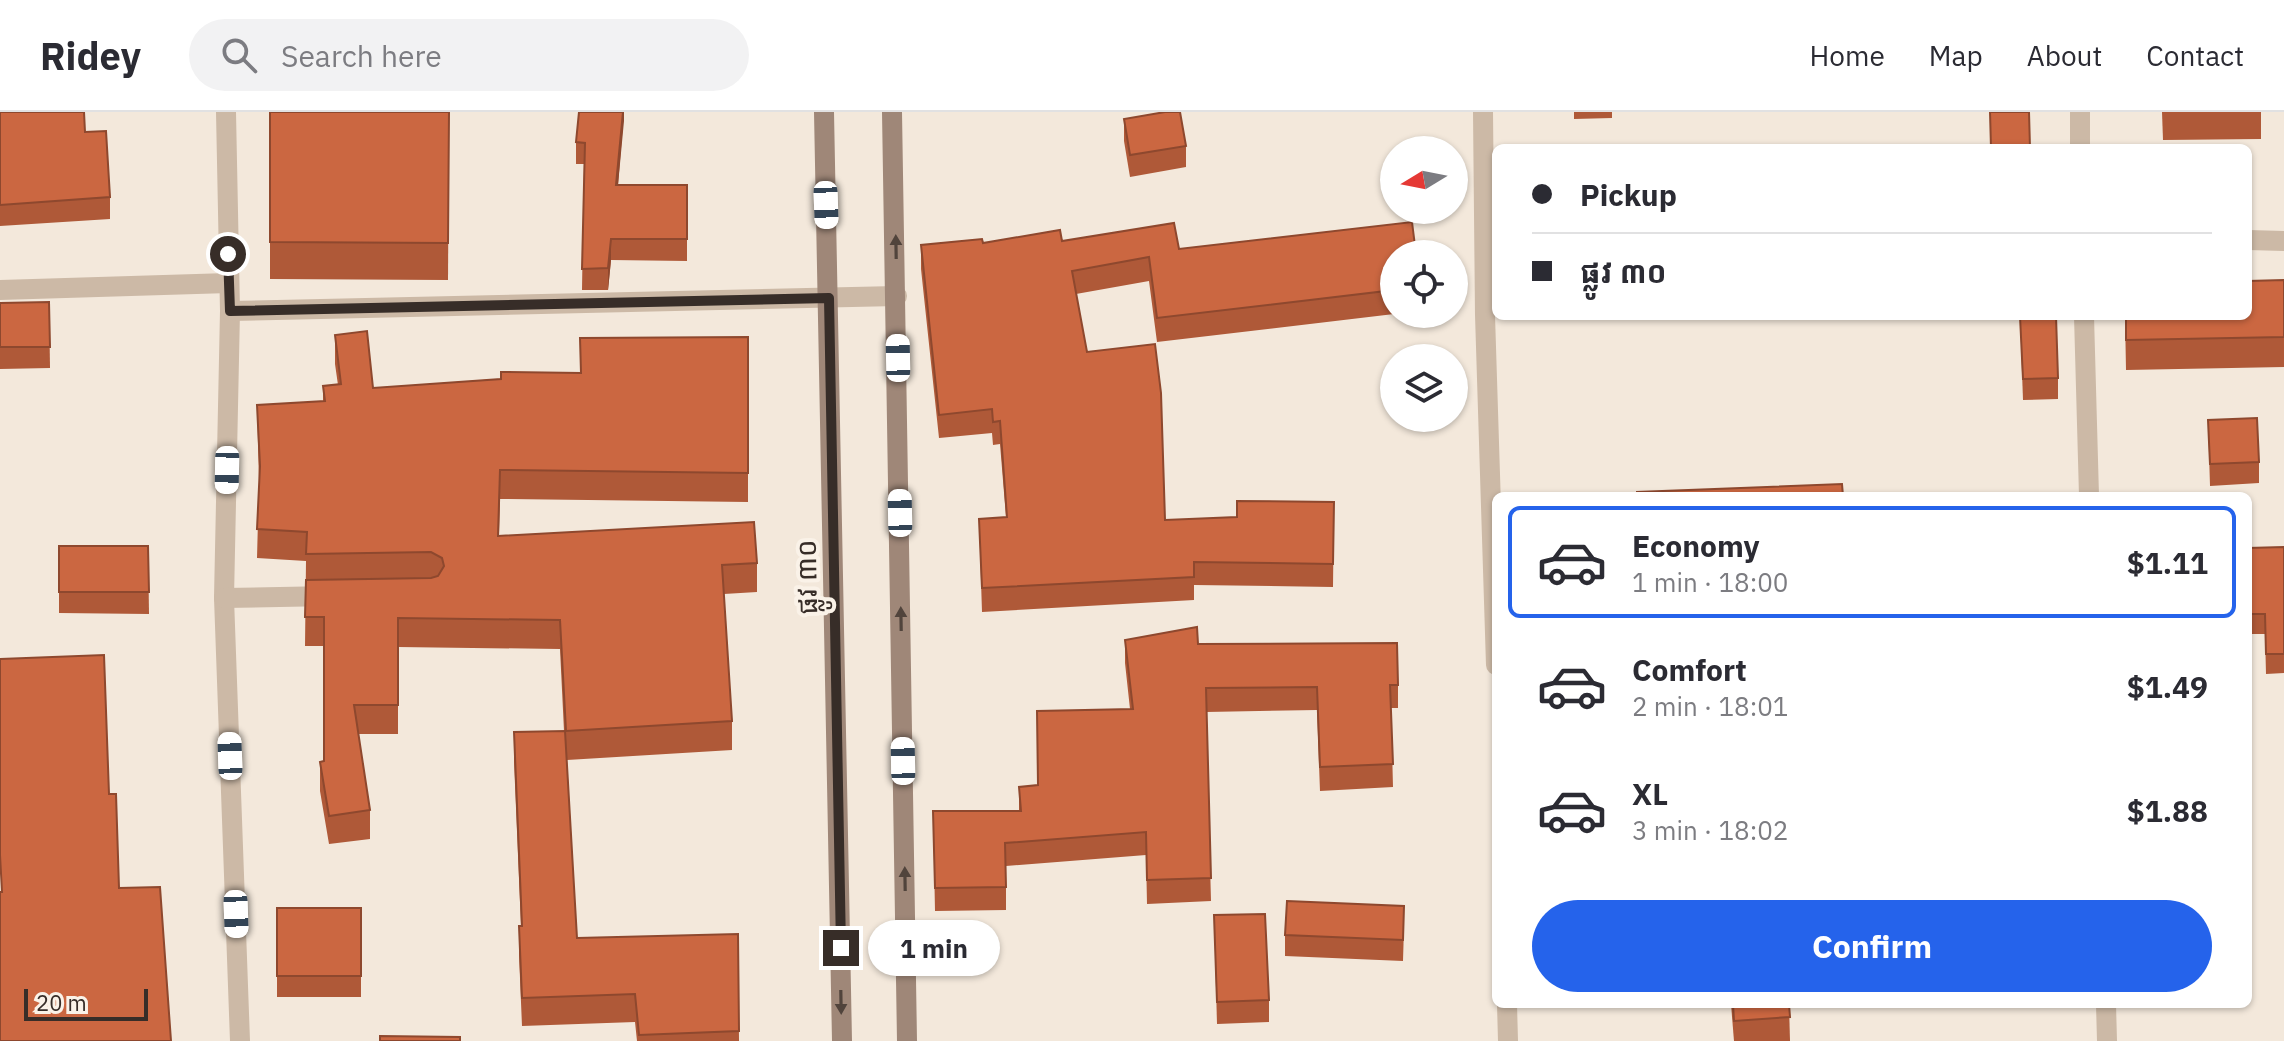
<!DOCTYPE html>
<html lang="en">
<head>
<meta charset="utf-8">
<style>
	:root { --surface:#fff; --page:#f2f2f3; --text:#2b2b33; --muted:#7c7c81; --line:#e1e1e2; --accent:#2563eb }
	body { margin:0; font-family:"IBM Plex Sans","Noto Sans Khmer",sans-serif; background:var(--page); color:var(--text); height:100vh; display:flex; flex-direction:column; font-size:30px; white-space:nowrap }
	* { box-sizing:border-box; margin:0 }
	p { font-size:26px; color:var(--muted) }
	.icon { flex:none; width:44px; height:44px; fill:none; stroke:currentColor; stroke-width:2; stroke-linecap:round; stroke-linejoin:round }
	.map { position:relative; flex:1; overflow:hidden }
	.drawer { position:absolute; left:1492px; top:380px; width:760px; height:516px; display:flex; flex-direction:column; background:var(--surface); border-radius:12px; box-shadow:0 2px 6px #0004 }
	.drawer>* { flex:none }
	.banner { position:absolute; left:1492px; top:32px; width:760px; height:176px; border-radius:12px; box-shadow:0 2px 6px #0004; display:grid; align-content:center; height:176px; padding:0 40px; background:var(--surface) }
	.needle { width:52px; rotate:260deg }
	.tools { position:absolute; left:1380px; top:24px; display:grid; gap:16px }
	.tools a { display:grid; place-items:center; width:88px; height:88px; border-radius:50%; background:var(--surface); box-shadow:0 2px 6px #0004; font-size:40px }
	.scale { position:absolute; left:24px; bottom:20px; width:124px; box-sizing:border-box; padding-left:8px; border:4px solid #372d28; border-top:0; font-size:22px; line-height:28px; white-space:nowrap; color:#372d28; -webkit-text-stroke:6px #faf2e8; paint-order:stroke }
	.end { position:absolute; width:36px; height:36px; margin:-18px; border:10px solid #372d28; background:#fff; box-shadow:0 0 0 4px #fff }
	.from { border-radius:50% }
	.bubble { position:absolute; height:56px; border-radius:28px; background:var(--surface); box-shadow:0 2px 6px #0004; font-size:26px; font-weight:700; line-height:56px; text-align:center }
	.car { position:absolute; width:24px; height:48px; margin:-24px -12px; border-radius:10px; box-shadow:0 0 6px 2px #0007; background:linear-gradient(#fff 24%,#345 0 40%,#fff 0 76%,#345 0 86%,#fff 0) }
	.banner b { display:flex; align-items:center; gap:28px; height:76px; font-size:30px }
	.banner b+b { border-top:2px solid var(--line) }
	.banner i { width:20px; height:20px; background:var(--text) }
	ul { padding:14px 0 0; list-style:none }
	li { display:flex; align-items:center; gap:24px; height:112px; margin:0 16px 12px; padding:0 24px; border:4px solid transparent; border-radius:12px }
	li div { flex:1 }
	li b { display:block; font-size:30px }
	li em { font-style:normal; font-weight:700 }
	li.current { border-color:var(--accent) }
	li>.icon { width:72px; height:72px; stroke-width:1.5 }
	.action { display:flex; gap:16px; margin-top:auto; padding:16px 40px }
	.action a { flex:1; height:92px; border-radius:48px; background:var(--accent); color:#fff; font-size:32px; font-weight:700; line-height:92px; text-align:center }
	header { display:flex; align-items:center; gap:48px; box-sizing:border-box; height:112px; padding:0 40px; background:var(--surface); border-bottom:2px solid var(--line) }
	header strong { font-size:38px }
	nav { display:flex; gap:44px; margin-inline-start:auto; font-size:28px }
	.search { width:560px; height:72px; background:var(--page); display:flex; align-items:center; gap:20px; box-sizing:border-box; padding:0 28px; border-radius:44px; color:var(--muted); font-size:30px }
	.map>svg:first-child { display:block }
</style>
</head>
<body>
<header>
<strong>Ridey</strong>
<div class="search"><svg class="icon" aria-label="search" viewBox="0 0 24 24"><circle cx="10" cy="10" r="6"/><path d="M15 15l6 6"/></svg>Search here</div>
<nav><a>Home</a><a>Map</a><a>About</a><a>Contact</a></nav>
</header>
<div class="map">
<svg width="2284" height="929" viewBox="0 0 2284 929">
	<rect width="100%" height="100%" fill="#f3e8db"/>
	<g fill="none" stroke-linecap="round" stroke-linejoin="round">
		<!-- street -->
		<g stroke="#ccb9a6" stroke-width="20">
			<polyline points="226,0 230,199 224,486 240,929"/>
			<polyline points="1483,0 1485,203 1496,553"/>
			<polyline points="2080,0 2080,36"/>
			<polyline points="2248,128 2284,129"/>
			<polyline points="0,178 229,171"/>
			<polyline points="230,199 897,184"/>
			<polyline points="2084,204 2089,384"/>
			<polyline points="224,486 331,484"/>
			<polyline points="1507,892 1508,929"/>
			<polyline points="2106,892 2107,929"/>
		</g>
		<!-- secondary -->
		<g stroke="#9f8778" stroke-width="20">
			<polyline points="824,0 842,929"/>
			<polyline points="892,0 907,929"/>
		</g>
	</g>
	<!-- wall -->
	<g fill="#af5938">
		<polygon points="0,0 85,20 110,85 110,107 0,114"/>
		<polygon points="270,0 449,0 448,168 270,167"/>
		<polygon points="624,0 618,73 687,73 687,149 611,148 608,178 582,178 584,52 576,52 576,30"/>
		<polygon points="1574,0 1612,0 1612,6 1574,7"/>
		<polygon points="2162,0 2261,0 2261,27 2163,28"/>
		<polygon points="1124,7 1186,34 1186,55 1130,65 1124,29"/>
		<polygon points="1062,129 1179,137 1394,142 1394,202 1157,230 1149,169 1076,182 1087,240 1165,408 1237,405 1334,390 1333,475 1194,473 1194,488 982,500 979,407 1006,405 1000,332 993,333 992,321 939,326 921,157 921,133"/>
		<polygon points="2284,168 2284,255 2126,258 2125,204 2248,204"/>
		<polygon points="49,190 50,256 0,257 0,191"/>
		<polygon points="2020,204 2058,266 2058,287 2023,288"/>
		<polygon points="335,223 373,276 580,261 580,226 748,225 748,390 500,387 499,424 757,451 757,480 724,482 732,609 732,638 567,648 577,826 738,822 739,929 637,929 635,910 522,914 519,842 519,814 521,814 514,649 514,620 564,619 560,537 398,535 398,622 358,622 370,698 370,727 329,732 320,679 320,650 324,649 324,534 305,534 306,449 257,446 259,370 257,293 323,289 323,274 338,273 335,252"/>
		<polygon points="2208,308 2259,350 2259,371 2210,374"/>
		<polygon points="59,434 148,434 149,502 59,501"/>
		<polygon points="2284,435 2284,561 2266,562 2265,522 2248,522 2248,436"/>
		<polygon points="1125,528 1198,532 1398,573 1398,596 1391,596 1393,675 1320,679 1317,598 1206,600 1211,789 1147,792 1146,743 1006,754 1006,798 935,799 933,699 1019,699 1019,675 1038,673 1130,597 1125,551"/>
		<rect x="277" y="796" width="84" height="89"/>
		<polygon points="1214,803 1269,888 1269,910 1217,912"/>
		<polygon points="1404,815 1403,849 1285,844 1285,823"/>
		<polygon points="1731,892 1789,892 1790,929 1734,929"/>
	</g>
	<!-- shaded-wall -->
	<g fill="#8e482e">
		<polygon points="623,0 624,0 624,9 616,94 616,73"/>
		<polygon points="611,127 611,148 608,178 608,156"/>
	</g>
	<!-- building -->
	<g fill="#cb6741" stroke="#8e482e" stroke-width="2">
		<polygon points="0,0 84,0 85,20 106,19 110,85 0,93"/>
		<polygon points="270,0 449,0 448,131 270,130"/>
		<polygon points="579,0 623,0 616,73 687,73 687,127 611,127 608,156 582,157 585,31 576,30"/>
		<polygon points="1165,0 1180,0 1186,34 1130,43 1124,7"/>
		<polygon points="1990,0 2029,0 2030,36 1991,36"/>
		<polygon points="1412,110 1416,142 1394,142 1394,178 1157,206 1149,145 1072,159 1087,240 1155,232 1161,281 1165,408 1237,405 1237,389 1334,390 1333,452 1194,450 1194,465 982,476 979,407 1007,405 1000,309 993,310 992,297 939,303 921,133 982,127 983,131 1060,118 1062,129 1174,111 1179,137"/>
		<polygon points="2284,168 2284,225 2126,228 2126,204 2248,204 2248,169"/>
		<polygon points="49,190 50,235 0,235 0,191"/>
		<polygon points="2020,204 2056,204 2058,266 2023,267"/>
		<polygon points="367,219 373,276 501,267 501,260 581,261 580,226 748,225 748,361 500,358 498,424 754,410 757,451 722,453 732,609 566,619 560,508 398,506 398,593 354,593 370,698 329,704 320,650 324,649 324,505 305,505 306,468 431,466 438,464 444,454 442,446 431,440 306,442 307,420 257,417 260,354 257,293 325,289 323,274 341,272 335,223"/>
		<polygon points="2257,306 2259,350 2210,352 2208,308"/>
		<polygon points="1842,372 1843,384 1637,384 1637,380"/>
		<polygon points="2012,383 2012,384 1936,384"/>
		<polygon points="59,434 148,434 149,480 59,480"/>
		<polygon points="2284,435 2284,542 2266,542 2265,502 2248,502 2248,436"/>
		<polygon points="1197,515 1198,532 1397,531 1398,573 1390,573 1393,652 1320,655 1317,575 1206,576 1211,766 1147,768 1146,720 1005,731 1006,775 935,776 933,699 1021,699 1019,675 1038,673 1037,599 1133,597 1125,528"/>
		<polygon points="104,543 109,682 116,682 119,776 160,775 171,929 0,929 0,780 2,780 0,743 0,547"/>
		<polygon points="565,619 577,826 738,822 739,919 639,923 635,882 522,886 519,814 522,814 514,620"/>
		<polygon points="1287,789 1404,794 1403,828 1285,823"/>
		<rect x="277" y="796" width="84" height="68"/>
		<polygon points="1265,802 1269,888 1217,890 1214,803"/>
		<polygon points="1733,892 1789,892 1790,905 1734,909"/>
		<polygon points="380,924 460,925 460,929 380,929"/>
	</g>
	<!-- one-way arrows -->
	<defs><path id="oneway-solid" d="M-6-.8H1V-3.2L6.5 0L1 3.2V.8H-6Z" transform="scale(2)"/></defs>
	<g fill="#51443c">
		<use href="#oneway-solid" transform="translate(896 135) rotate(-91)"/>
		<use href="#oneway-solid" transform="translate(901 507) rotate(-91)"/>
		<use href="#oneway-solid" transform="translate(905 767) rotate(-91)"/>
		<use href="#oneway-solid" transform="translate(841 890) rotate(89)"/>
	</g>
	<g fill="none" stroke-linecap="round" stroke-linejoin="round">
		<!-- route -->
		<polyline stroke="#372d28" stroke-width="10" points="228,142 230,199 829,186 841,836"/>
	</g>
	<g text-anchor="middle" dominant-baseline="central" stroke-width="8" stroke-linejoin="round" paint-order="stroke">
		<!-- street labels -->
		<g font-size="28" fill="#372d28" stroke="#faf2e8">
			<text transform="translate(806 465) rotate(-91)">ផ្លូវ ៣០</text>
		</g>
	</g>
</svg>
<div class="tools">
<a><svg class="needle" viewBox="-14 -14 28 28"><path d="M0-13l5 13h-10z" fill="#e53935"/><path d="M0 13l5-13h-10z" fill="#7c7c81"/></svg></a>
<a><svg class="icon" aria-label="locate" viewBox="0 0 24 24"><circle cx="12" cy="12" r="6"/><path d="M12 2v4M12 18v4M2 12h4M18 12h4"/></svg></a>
<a><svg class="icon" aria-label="layers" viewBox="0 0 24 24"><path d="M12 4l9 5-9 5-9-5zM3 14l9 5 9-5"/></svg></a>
</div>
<div class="scale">20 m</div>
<i class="end from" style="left:228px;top:142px"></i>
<i class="end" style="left:841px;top:836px"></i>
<div class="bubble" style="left:868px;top:808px;width:132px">1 min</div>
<i class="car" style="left:826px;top:93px;rotate:178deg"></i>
<i class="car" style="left:898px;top:246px;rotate:359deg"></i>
<i class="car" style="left:227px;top:358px;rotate:181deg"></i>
<i class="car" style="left:900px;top:401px;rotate:359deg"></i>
<i class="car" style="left:230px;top:644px;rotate:358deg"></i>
<i class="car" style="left:903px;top:649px;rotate:359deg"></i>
<i class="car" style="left:236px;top:802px;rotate:178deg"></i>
<div class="banner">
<b><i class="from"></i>Pickup</b>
<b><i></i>ផ្លូវ ៣០</b>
</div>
<section class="drawer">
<ul>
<li class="current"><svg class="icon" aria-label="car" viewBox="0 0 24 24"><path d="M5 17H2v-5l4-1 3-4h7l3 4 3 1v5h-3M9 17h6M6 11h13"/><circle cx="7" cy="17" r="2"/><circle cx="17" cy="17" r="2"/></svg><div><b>Economy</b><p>1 min · 18:00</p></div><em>$1.11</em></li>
<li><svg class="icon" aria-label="car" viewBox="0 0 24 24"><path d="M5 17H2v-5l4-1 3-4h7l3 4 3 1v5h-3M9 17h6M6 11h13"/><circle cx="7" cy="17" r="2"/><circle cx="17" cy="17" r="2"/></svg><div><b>Comfort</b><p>2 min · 18:01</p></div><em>$1.49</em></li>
<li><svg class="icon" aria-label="car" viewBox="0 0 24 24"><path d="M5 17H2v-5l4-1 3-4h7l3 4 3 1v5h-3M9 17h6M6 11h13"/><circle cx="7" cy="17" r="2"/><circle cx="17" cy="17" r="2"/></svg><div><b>XL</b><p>3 min · 18:02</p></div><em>$1.88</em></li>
</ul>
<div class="action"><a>Confirm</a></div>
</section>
</div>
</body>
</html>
